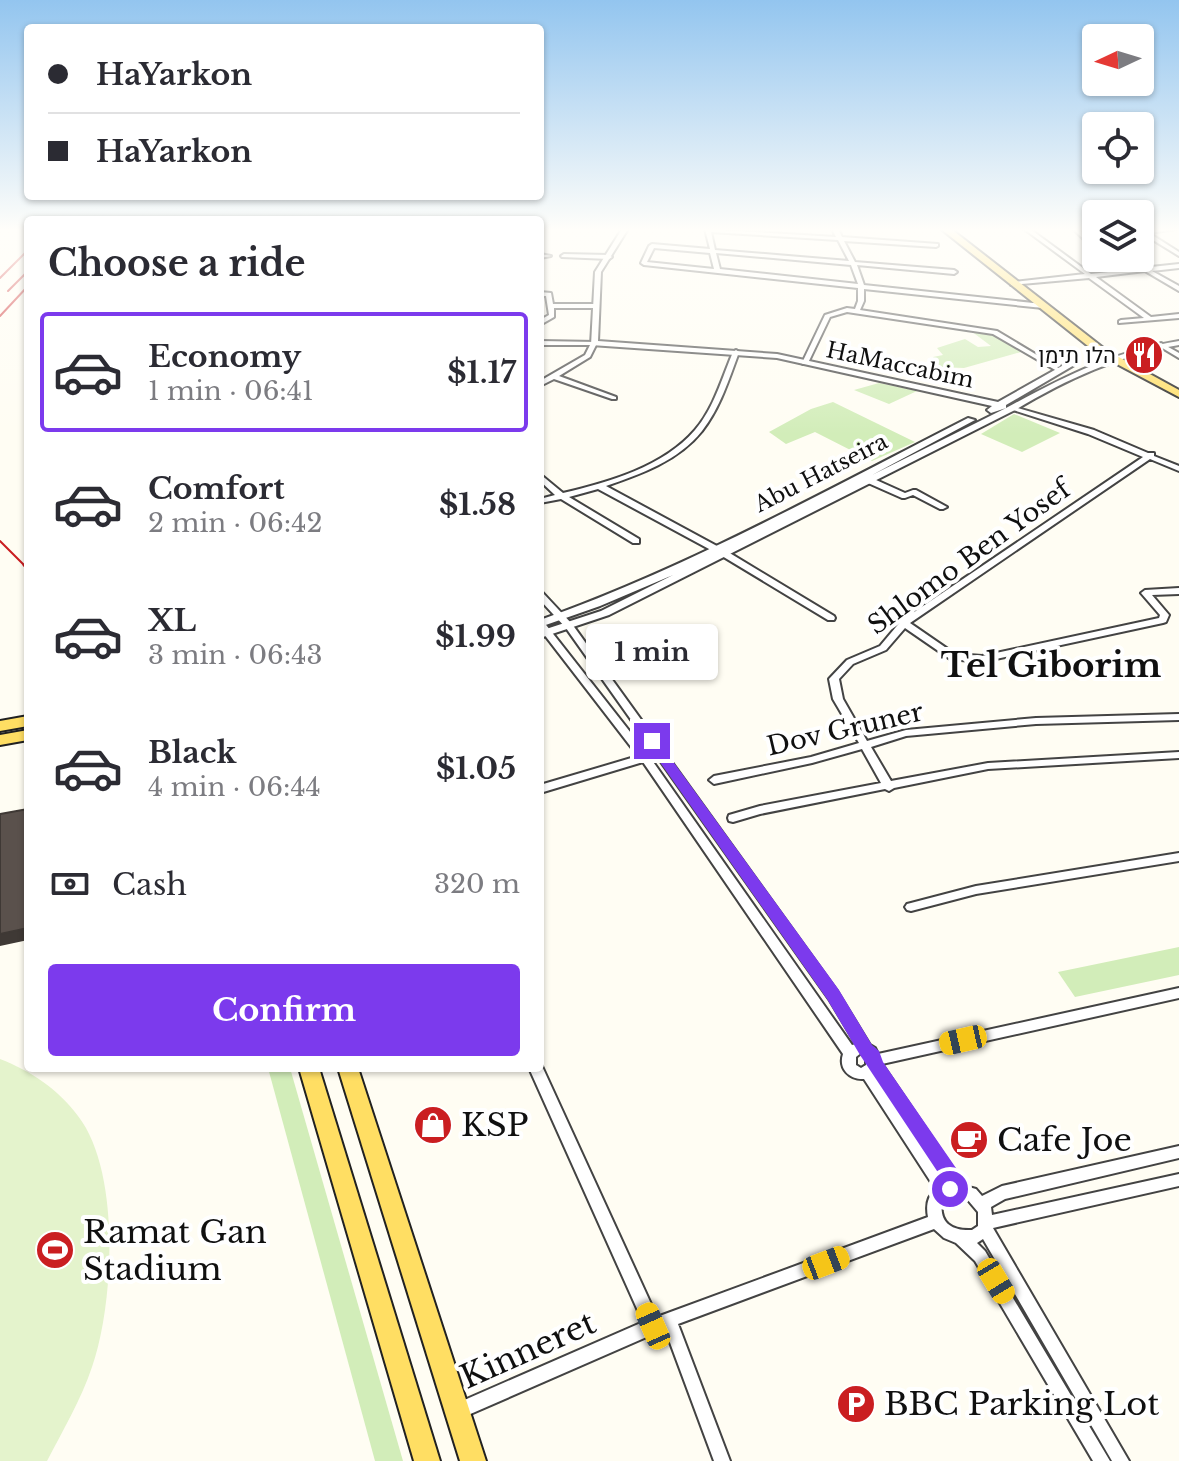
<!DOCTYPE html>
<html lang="en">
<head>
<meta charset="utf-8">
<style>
	:root { --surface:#fff; --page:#f7f7f7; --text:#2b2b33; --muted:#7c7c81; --line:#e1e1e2; --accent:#7c3aed }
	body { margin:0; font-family:"Libre Baskerville",Heebo,serif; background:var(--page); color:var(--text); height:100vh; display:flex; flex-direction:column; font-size:30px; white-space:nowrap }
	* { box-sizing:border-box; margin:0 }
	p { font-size:26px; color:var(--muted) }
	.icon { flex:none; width:44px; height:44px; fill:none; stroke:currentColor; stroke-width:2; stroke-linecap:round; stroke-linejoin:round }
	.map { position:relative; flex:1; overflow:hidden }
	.drawer { position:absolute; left:24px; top:216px; width:520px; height:856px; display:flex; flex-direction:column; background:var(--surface); border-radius:8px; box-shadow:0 2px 6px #0004 }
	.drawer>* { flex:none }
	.hud { position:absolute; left:24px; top:24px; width:520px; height:176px; border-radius:8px; box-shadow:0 2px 6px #0004; display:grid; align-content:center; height:176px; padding:0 24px; background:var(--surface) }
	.needle { width:52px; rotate:266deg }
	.fabs { position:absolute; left:1082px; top:24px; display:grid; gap:16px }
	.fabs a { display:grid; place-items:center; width:72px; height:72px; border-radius:8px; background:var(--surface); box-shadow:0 2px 6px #0004; font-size:40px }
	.end { position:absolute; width:36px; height:36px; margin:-18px; border:10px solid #7c3aed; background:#fff; box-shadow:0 0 0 4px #fff }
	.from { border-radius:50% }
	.bubble { position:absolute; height:56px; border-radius:8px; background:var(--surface); box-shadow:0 2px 6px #0004; font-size:26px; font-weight:700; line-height:56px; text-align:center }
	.car { position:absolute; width:24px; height:48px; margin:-24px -12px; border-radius:10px; box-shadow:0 0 6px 2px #0007; background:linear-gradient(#f5c518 24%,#345 0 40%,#f5c518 0 76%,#345 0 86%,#f5c518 0) }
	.hud b { display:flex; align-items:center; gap:28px; height:76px; font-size:30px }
	.hud b+b { border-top:2px solid var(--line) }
	.hud i { width:20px; height:20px; background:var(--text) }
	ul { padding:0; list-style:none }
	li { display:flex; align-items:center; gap:24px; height:120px; margin:0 16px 12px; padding:0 8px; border:4px solid transparent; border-radius:8px }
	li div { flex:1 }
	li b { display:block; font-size:30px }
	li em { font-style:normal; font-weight:700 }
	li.selected { border-color:var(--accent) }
	li>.icon { width:72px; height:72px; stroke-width:1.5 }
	h2 { padding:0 24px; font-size:36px; line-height:96px }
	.pay { display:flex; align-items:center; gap:20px; height:88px; padding:0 24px; font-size:30px }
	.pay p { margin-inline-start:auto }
	.action { display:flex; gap:16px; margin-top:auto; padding:16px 24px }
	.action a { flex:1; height:92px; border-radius:8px; background:var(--accent); color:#fff; font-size:32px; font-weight:700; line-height:92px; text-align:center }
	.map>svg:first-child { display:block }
</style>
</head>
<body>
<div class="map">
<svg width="1179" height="1461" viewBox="0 0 1179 1461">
	<rect width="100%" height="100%" fill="#fffdf3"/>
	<!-- green -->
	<g fill="#d2edb9">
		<polygon points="971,331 991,334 1021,352 964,368 939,367 933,357 943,355 937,348 965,339 978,347 991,346"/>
		<polygon points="879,383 917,391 889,404 854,390"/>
		<polygon points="833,402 915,442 872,461 815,432 786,444 769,432 811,409"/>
		<polygon points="1014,414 1060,433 1022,452 981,434"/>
		<polygon points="1179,947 1179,975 1075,997 1058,972"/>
		<polygon points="268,1068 290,1068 403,1461 375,1461"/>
	</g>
	<!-- pitch -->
	<path fill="#e4f3cc" d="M0 1059C31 1071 58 1089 78 1116 121 1171 114 1304 92 1367 81 1400 63 1430 47 1461H0Z"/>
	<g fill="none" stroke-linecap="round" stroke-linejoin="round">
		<defs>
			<g id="minor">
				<path d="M705 229 836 237 832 229H838L842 237 938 244V246L936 247 844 241 855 262 954 270 957 272 954 274 857 265 864 285 1043 304 1046 306 1043 308 864 289V301L860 310 997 331 1062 370 1057 371 993 334 847 312 830 317 808 363 803 364 802 363 825 315 847 308 855 309 858 301V288L644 265 641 263 649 246 652 244 710 249ZM711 232 838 240 849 261 715 250ZM654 248 710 253 714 269 647 262ZM716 253 851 265 858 284 720 269Z"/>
				<polygon points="1024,229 1030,229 1091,274 1117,271 1103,258 1109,258 1123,270 1179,264 1179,268 1152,271 1179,286 1179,291 1145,271 1096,277 1151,317 1179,314 1179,318 1119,323 1119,321 1121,320 1144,318 1089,278 1011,285 1011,283 1013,282 1085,274"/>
				<polygon points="1073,229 1079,229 1096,246 1096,251"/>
				<polygon points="1140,229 1176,229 1149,233 1179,252 1179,256 1140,232"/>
				<polygon points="540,254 551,256 540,258"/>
				<polygon points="564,254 609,255 612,257 609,259 562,257 561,256"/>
				<polygon points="540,292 551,293 553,304 594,304 597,306 594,308 554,308 554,317 540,325 540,320 549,315 546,296 540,296"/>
				<polygon points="540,341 596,342 597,343 590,357 559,376 616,397 616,399 612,399 554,379 540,386 540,381 585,355 590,345 540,345"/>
				<polygon points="1161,343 1179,353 1179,358 1159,346 1159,344"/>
				<path d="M736 350 739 352C729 379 720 408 702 431 678 461 641 474 606 486L728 552 834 616 835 618 834 620H828L722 556 598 489 569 497 639 539V543H633L561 499 540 503V499L555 495 540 481V474L563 493C609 482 663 467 695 430 714 408 722 378 733 352Z"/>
				<polygon points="1010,407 1014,407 1094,430 1148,453 1154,453 1154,456 1179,466 1179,471 1150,459 910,623 955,654 982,656 1159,618 1160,615 1141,593 1145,590 1179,588 1179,594 1152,595 1169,615 1166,622 1163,623 982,662 950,659 905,628 886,650 853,664 839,679 843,699 867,741 906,730 1036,718 1179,714 1179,720 1036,724 906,736 871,747 891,781 988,763 1179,752 1179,758 988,769 894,788 889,791 885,789 760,814 733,822 729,821 728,818 729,815 760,806 881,783 862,749 812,763 714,784 709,780 714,776 811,757 859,743 833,699 829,679 847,660 880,646 901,621 1143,457 1088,434 1010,409"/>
				<polygon points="859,475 865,475 905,493 913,490 916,490 947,507 943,509 940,509 913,495 905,498 902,498 859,479"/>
				<path d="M540 592 543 593 572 624 837 991 870 1045 875 1048 878 1054 1179 988V998L882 1064 965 1186 976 1189 982 1196 1002 1186 1179 1146V1158L1005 1199 991 1207 992 1215 1179 1174V1186L993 1228 1129 1461H1112L983 1239 977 1243 985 1251 1110 1461H1093L975 1261 956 1243 944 1238 934 1229 678 1324 730 1461H714L665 1329 459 1419 453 1417 451 1411 453 1405 643 1322 529 1068H540L541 1064 657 1317 928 1217C926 1207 927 1196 936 1190L864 1079C850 1080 838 1069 843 1054L643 762 540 793V785L638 756 540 629V620L543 621 649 756 852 1045 856 1044 829 999 566 628 540 600ZM861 1053 866 1057V1065L861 1068 856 1065V1057ZM952 1196 967 1199 978 1212V1226L972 1230C952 1231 939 1223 942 1202Z"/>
				<polygon points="1179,853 1179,861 976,894 911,911 907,910 905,907 907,904 911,903 976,886"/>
			</g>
			<path id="tertiary" d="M622 229H628L601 272 598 341 777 354 998 402 1069 362 1076 364 1006 405V408C1066 376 1111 352 1179 341V345C1119 355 1067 379 1015 410L609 615 540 638V631L601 611 673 575 600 606 540 627V620C689 567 827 490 968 418L975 420 872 475 1006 408 991 413 987 410 992 406 777 358 591 345 595 272Z"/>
			<g id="primary">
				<polygon points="941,229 951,229 1106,350 1179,390 1179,397 1098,354"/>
				<polygon points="28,716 28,726 0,731 0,721"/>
				<polygon points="28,730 28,740 0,745 0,735"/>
				<polygon points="299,1068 319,1068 440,1461 414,1461"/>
				<polygon points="338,1068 358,1068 486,1461 460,1461"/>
			</g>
		</defs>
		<!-- minor casing -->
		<use href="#minor" stroke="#434343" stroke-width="4"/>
		<!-- tertiary casing -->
		<use href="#tertiary" stroke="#434343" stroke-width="4"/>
		<!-- primary casing -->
		<use href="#primary" stroke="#212121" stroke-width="4"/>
		<!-- minor -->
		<use href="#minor" fill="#fff" fill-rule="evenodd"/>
		<!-- tertiary -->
		<use href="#tertiary" fill="#fff" fill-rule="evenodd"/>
		<!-- primary -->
		<use href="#primary" fill="#ffde63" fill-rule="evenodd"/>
		<!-- rail-far1 -->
		<g stroke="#ca1e21" stroke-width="2">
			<polyline points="0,278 28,250"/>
			<polyline points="8,291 28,271"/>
			<polyline points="0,316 28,286"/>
			<polyline points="0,541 26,567"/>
		</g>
		<!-- rail -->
		<polyline stroke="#ca1e21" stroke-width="3" points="24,565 28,569"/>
	</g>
	<!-- shaded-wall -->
	<polygon fill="#3f3935" points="28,928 28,940 0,946 0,934"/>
	<!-- building -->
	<polygon fill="#5a514c" stroke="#3f3935" stroke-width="2" points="28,809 28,928 0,934 0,814"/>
	<!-- sky -->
	<linearGradient id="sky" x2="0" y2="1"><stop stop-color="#93c5ef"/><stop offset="0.53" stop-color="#fffefa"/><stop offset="1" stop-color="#fffefa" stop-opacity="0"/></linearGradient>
	<rect width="1179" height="434" fill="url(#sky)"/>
	<!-- route -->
	<polygon fill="#7c3aed" points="652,736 656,738 839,990 872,1045 879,1051 883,1062 967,1184 970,1190 967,1196 960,1198 944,1195 941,1189 945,1183 860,1055 827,999 645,741"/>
	<!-- icons -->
	<defs>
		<symbol id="restaurant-disc" viewBox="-11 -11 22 22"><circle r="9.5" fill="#ca1e21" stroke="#fff"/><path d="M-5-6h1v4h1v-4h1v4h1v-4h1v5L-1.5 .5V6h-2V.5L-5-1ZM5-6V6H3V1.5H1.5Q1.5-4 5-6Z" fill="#fff"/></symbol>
		<symbol id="shop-disc" viewBox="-11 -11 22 22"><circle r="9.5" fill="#ca1e21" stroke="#fff"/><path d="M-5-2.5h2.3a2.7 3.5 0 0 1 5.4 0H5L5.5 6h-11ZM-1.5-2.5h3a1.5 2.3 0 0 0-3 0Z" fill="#fff"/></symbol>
		<symbol id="cafe-disc" viewBox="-11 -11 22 22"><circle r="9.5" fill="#ca1e21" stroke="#fff"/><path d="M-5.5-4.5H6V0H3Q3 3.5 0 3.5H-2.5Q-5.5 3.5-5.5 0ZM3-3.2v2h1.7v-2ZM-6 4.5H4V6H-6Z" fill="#fff"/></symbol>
		<symbol id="stadium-disc" viewBox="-11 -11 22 22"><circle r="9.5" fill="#ca1e21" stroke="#fff"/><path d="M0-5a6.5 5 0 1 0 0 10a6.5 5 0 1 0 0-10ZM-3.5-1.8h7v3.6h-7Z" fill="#fff"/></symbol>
		<symbol id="parking-disc" viewBox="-11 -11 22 22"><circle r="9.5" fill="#ca1e21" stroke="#fff"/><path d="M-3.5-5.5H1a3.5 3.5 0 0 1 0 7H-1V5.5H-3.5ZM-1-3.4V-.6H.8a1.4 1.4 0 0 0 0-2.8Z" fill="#fff"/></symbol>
	</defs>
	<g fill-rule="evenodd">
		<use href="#restaurant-disc" x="1122" y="333" width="44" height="44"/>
		<use href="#shop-disc" x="411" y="1103" width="44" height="44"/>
		<use href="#cafe-disc" x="947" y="1118" width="44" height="44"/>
		<use href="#stadium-disc" x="33" y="1228" width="44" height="44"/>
		<use href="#parking-disc" x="834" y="1382" width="44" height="44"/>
	</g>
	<g text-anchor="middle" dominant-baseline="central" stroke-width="8" stroke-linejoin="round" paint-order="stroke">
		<!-- far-poi labels -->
		<g font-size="22" fill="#101010" stroke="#fff" text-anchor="end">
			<text x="1116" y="355">הלו תימן</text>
		</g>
		<!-- far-street labels -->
		<g font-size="22" fill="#101010" stroke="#fff">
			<text transform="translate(900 365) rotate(12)">HaMaccabim</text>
			<text transform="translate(821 473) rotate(-27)">Abu Hatseira</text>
		</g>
		<!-- street labels -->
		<g font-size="26" fill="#101010" stroke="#fff">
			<text transform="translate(969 557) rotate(-36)">Shlomo Ben Yosef</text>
			<text transform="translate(845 729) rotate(-13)">Dov Gruner</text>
		</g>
		<!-- near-poi labels -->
		<g font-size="32" fill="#101010" stroke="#fff" text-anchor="start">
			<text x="461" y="1125">KSP</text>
			<text x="997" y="1140">Cafe Joe</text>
			<text x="83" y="1232">Ramat Gan<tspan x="83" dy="37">Stadium</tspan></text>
			<text x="884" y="1404">BBC Parking Lot</text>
		</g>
		<!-- near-street labels -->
		<g font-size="32" fill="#101010" stroke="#fff">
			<text transform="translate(528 1350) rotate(-24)">Kinneret</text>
		</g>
		<!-- district labels -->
		<g font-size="34" font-weight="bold" fill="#101010" stroke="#fff">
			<text x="1051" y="665">Tel Giborim</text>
		</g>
	</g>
</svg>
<div class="fabs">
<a><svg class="needle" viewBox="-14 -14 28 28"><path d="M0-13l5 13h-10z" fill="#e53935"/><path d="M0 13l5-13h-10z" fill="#7c7c81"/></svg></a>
<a><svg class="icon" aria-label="locate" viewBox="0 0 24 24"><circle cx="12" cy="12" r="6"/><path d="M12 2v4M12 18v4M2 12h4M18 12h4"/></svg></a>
<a><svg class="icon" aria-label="layers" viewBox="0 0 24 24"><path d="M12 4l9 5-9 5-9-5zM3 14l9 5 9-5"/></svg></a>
</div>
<i class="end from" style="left:950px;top:1189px"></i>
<i class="end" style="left:652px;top:741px"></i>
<div class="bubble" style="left:586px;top:624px;width:132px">1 min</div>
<i class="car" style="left:963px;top:1040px;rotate:257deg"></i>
<i class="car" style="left:826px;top:1263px;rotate:69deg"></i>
<i class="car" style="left:996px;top:1281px;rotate:149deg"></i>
<i class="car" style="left:653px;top:1326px;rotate:336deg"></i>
<div class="hud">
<b><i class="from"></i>HaYarkon</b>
<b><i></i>HaYarkon</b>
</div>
<section class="drawer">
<h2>Choose a ride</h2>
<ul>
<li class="selected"><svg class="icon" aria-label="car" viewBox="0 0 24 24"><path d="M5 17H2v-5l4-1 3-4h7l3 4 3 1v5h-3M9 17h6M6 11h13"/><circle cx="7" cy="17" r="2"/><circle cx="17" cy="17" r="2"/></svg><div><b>Economy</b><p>1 min · 06:41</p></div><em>$1.17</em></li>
<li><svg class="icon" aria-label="car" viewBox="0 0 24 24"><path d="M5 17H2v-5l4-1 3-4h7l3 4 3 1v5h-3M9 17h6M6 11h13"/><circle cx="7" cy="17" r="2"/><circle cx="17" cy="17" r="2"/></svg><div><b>Comfort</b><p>2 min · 06:42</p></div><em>$1.58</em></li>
<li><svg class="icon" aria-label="car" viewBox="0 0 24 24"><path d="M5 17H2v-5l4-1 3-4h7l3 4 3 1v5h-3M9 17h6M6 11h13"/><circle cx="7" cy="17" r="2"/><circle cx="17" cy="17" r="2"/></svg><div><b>XL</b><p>3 min · 06:43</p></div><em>$1.99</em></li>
<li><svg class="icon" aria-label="car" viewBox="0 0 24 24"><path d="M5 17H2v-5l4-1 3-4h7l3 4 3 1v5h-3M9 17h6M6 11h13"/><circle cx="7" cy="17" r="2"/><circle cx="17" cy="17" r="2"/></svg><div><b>Black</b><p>4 min · 06:44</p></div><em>$1.05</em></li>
</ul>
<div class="pay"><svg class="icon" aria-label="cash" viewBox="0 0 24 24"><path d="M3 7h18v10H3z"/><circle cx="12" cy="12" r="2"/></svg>Cash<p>320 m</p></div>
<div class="action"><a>Confirm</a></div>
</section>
</div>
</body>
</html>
